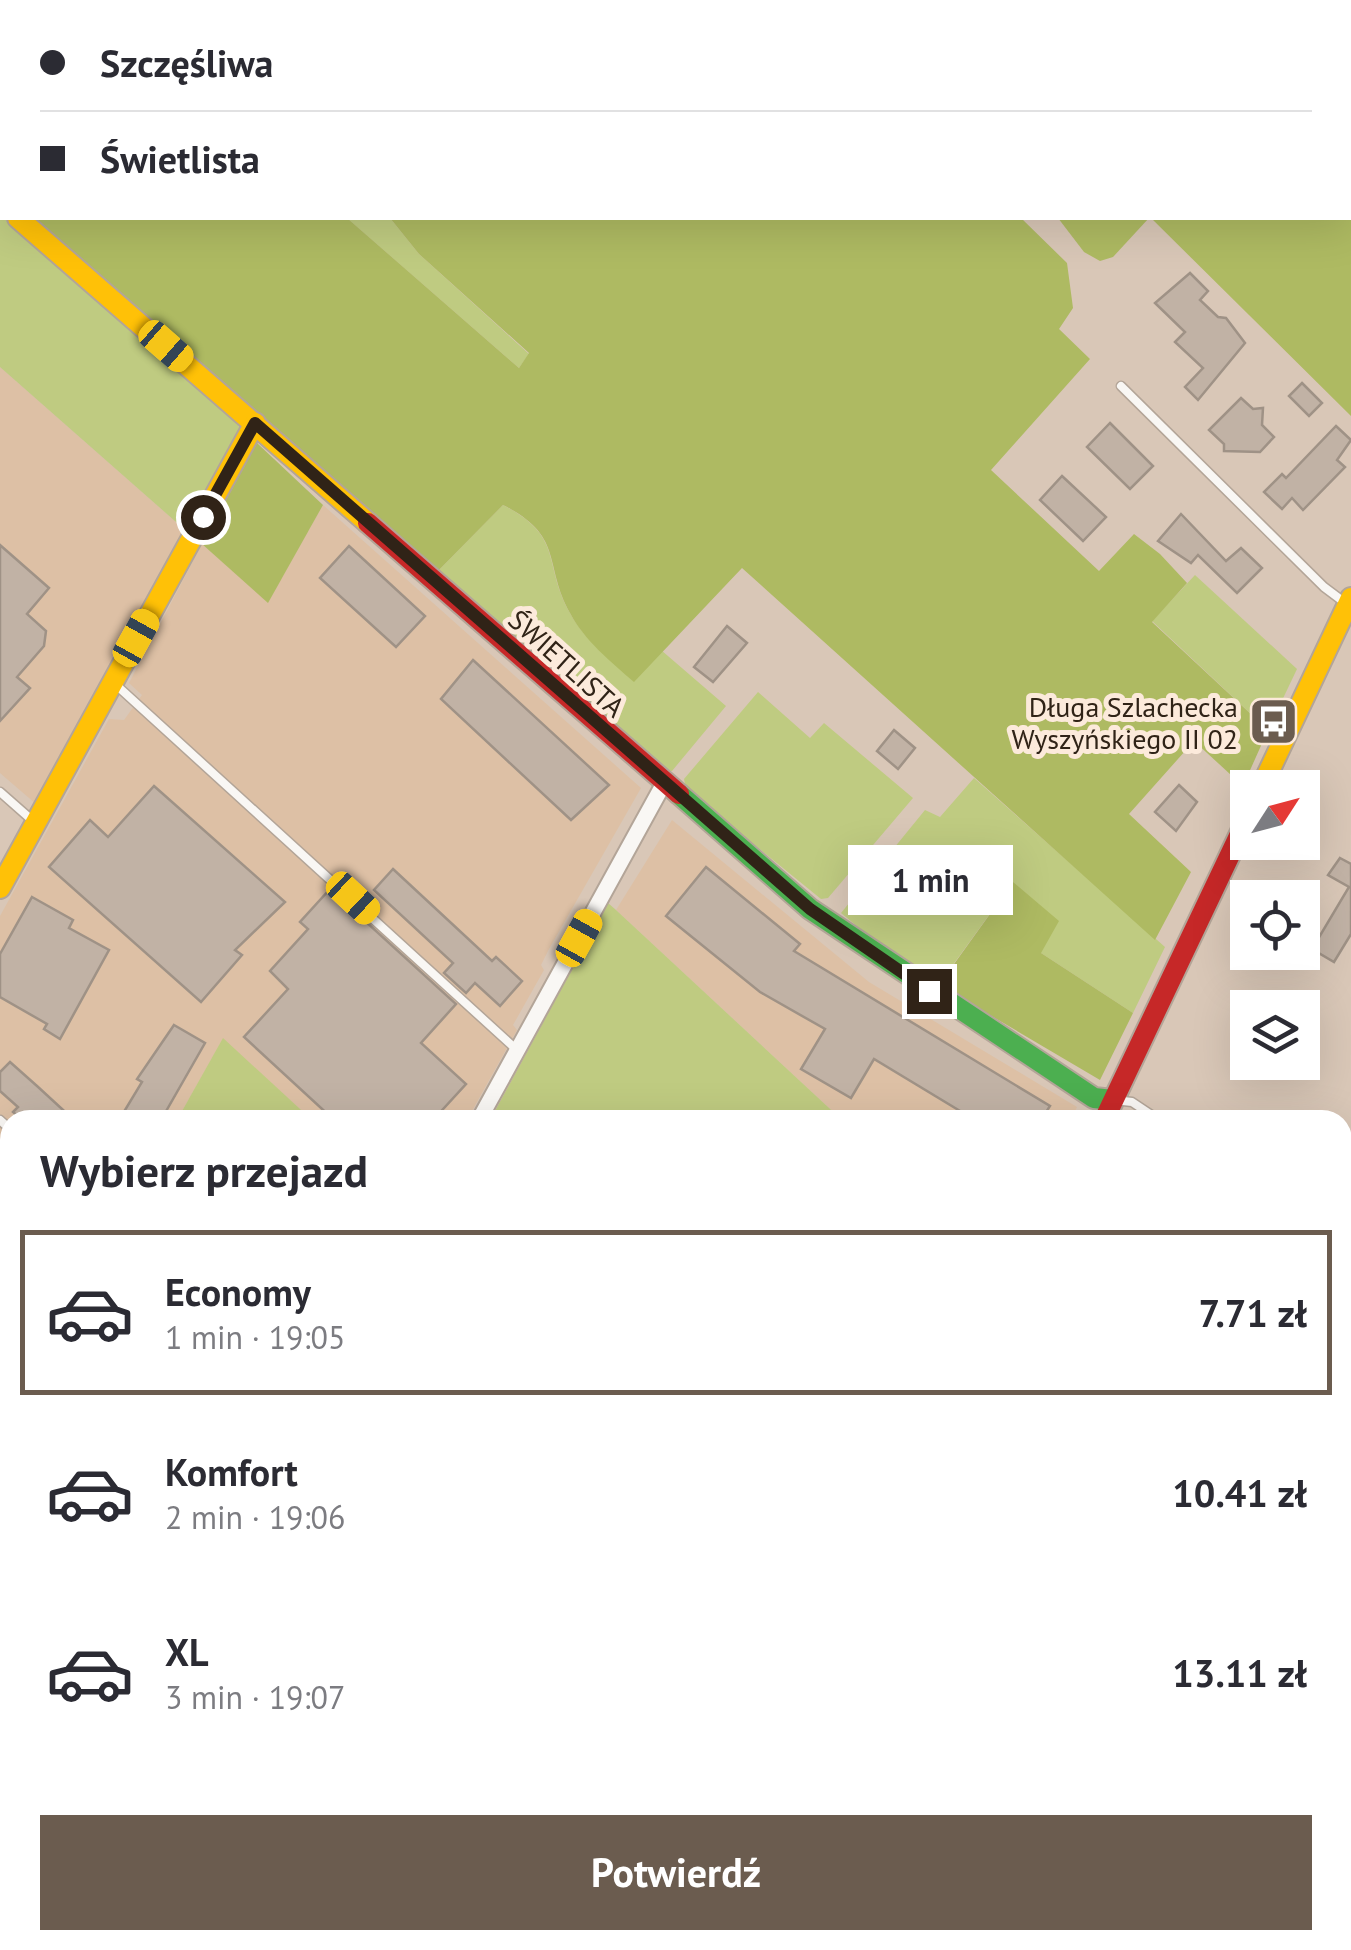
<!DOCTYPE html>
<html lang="pl">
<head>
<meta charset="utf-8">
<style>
	:root { --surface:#fff; --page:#f7f7f7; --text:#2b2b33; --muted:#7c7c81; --line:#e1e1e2; --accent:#6b5c4f }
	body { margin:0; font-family:"PT Sans",sans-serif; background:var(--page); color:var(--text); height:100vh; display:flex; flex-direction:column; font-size:38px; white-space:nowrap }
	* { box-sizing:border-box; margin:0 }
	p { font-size:32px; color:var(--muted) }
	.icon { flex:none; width:55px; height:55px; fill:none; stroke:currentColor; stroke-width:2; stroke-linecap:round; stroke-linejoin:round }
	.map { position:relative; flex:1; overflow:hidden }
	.side { position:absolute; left:0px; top:1110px; width:1352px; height:840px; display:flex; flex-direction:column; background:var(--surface); border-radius:30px 30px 0 0; box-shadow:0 10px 40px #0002 }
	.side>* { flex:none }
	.banner { position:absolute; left:0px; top:0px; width:1352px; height:220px; box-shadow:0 10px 40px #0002; display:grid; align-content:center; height:220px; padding:0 40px; background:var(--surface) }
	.needle { width:65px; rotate:54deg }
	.tools { position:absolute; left:1230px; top:770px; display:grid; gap:20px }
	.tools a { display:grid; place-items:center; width:90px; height:90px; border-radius:0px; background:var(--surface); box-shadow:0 10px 40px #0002; font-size:50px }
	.end { position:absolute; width:45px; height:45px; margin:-22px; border:12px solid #302317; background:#fff; box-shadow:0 0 0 5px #fff }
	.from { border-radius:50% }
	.bubble { position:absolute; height:70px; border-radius:0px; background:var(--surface); box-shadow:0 10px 40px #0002; font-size:32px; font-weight:600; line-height:70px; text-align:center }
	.car { position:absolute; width:30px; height:60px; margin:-30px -15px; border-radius:12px; box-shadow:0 0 8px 2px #0007; background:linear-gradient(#f5c518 24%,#345 0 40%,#f5c518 0 76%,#345 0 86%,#f5c518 0) }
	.banner b { display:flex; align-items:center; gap:35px; height:95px; font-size:38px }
	.banner b+b { border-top:2px solid var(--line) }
	.banner i { width:25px; height:25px; background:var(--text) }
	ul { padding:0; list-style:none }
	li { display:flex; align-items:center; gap:30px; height:165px; margin:0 20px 15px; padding:0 20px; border:5px solid transparent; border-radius:0px }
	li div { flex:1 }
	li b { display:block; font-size:38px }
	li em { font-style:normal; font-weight:600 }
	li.selected { border-color:var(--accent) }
	li>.icon { width:90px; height:90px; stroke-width:1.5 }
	h2 { padding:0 40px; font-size:45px; line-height:120px }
	.cta { display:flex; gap:20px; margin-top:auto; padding:20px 40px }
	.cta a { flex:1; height:115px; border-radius:0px; background:var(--accent); color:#fff; font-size:40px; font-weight:600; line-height:115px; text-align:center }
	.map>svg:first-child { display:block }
</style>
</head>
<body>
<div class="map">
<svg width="1351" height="1950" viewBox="0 0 1351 1950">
	<rect width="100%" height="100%" fill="#d9c7b7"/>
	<!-- built -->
	<g fill="#ddc0a5">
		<polygon points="0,367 184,529 36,804 0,773"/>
		<polygon points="323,505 641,788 549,949 541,965 544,970 513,1025 517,1030 467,1120 312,1120 223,1039 177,1120 10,1120 10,1298 0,1289 0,916 109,719 124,720 142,695 129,683 202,544 268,602"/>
		<polygon points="672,820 869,982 1077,1107 1071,1120 842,1120 616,910"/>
		<polygon points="10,1486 10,1673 0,1664 0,1497"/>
		<polygon points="10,1701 10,1813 0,1802 0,1712"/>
	</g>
	<!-- green -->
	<g fill="#bfcb81">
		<polygon points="0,215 226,409 240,428 184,529 0,367"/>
		<polygon points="390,218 419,254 529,354 519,368 348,219"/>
		<path d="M503 505C565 537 542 563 570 613 584 640 612 660 634 681L661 650 726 706 672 771 664 770 435 574Z"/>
		<polygon points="1195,575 1297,669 1268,730 1152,621"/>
		<polygon points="758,692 810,738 824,723 913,798 828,898 821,899 686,789 684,779"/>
		<polygon points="974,778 1165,947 1133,1013 1041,953 1013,882 939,984 887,951 841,913 925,810 940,817"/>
		<polygon points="608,903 616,910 842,1120 490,1120"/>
		<polygon points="223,1038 312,1120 177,1120"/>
		<polygon points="0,1289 10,1298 10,1430 0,1429"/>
		<polygon points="131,1940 368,1940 357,1950 139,1950"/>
		<polygon points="410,1940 517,1940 522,1944 517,1950 422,1950"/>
	</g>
	<!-- forest -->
	<g fill="#aeba62">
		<polygon points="1351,89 1351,416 1151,218 1350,218"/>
		<path d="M32 218H347L519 368 529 353 419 254 390 218H1021L1067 263 1073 308 1059 329 1090 359 991 470 1099 571 1134 534 1160 554 1187 583 1152 622 1268 730 1243 786 1194 741 1129 814 1191 872 1155 940 742 568 634 682C611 662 584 640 570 613 543 564 565 536 503 505L435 574Z"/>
		<polygon points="1058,218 1149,218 1113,257 1100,261 1084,252"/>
		<polygon points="257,443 323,505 268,603 202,544"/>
		<polygon points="1013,882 1059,921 1041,953 1133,1013 1100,1080 939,985"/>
	</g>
	<!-- building -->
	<g fill="#c1b2a5" stroke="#9f9286" stroke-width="2.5">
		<polygon points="1190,273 1208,291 1200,300 1218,317 1226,318 1245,343 1198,400 1185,387 1203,368 1175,342 1185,332 1155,303"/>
		<polygon points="1302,383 1322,403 1309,416 1289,396"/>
		<polygon points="1241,398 1253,409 1263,408 1262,425 1274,437 1260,452 1224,451 1224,444 1209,430"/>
		<polygon points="1110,423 1153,466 1130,489 1087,447"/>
		<polygon points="1336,426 1351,440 1337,460 1345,467 1303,510 1292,498 1282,509 1264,492 1282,474 1286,478"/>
		<polygon points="1062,476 1106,517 1083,541 1040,500"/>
		<polygon points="1181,514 1226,561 1241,548 1262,568 1237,593 1198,555 1191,563 1158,541"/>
		<polygon points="0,545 49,588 27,614 46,631 44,646 17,677 30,688 0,721"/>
		<polygon points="349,546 425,616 396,647 320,578"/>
		<polygon points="727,626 747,643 713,682 694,667"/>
		<polygon points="473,660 609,785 571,820 441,699"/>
		<polygon points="894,730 915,748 898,769 877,751"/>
		<polygon points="1179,785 1197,802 1176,831 1155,812"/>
		<polygon points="154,786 285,902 235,950 242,955 201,1002 49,867 90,820 108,837"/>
		<polygon points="1340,858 1351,864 1351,934 1334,962 1312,949 1349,887 1328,875"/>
		<polygon points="706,867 800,944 794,951 1050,1106 1041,1120 975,1120 874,1059 851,1098 801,1069 825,1029 760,992 666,916"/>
		<polygon points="393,869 492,961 496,957 522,981 500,1006 475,983 466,993 444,973 453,963 374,890"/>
		<polygon points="330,889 456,1004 421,1043 466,1084 433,1120 334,1120 244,1037 288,989 270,971 308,929 300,922"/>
		<polygon points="32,897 73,920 69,928 109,950 60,1039 44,1029 47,1024 0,997 0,954"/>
		<polygon points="174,1025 205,1043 161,1120 131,1120 122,1115 142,1082 137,1079"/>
		<polygon points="10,1062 37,1086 74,1120 22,1120 13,1112 18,1107 0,1091 0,1072"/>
	</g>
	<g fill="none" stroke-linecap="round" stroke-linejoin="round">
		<defs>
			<g id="lane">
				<polyline points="608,0 611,2"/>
				<polyline points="1121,386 1324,587 1348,605"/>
				<polyline points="114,683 517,1050"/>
				<polyline points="0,792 33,821"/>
				<polyline points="1114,1100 1132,1102 1159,1120"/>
				<polyline points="0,1120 10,1129"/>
				<polyline points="1342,1239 1351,1244"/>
				<polyline points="1342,1766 1351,1771"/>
			</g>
			<g id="street">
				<polyline points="0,202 2,204"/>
				<polyline points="479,1120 663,785"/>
				<polyline points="0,1824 10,1836"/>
				<polyline points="1342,1842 1351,1831"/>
				<polyline points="99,1940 107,1950"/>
				<polyline points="1263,1950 1270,1940"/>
			</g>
			<polyline id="fast" points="679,794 810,909 1094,1098 1113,1100"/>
			<g id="slow">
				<polyline points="18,218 368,523"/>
				<polyline points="1261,788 1351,598"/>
				<polyline points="0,888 255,423"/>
			</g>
			<g id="jam">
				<polyline points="368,523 679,794"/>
				<polyline points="1104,1120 1248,817"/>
				<polyline points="710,1950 715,1940"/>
			</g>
		</defs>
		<!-- lane casing -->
		<use href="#lane" stroke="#b3a598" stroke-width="11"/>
		<!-- street casing -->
		<use href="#street" stroke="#b3a598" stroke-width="19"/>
		<!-- fast casing -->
		<use href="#fast" stroke="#b3a598" stroke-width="24"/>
		<!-- slow casing -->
		<use href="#slow" stroke="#b3a598" stroke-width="24"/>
		<!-- jam casing -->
		<use href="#jam" stroke="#b3a598" stroke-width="24"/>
		<!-- lane -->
		<use href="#lane" stroke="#f9f7f4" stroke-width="8"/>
		<!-- street -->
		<use href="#street" stroke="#f9f7f4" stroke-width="15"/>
		<!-- fast -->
		<use href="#fast" stroke="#4caf50" stroke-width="20"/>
		<!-- slow -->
		<use href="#slow" stroke="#ffc107" stroke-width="20"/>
		<!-- jam -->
		<use href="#jam" stroke="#c62828" stroke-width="20"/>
	</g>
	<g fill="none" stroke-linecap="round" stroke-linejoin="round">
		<!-- route -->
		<polyline stroke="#302317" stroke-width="12" points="203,517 255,423 810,909 929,991"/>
	</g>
	<!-- icons -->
	<defs>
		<symbol id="bus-square" viewBox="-11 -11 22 22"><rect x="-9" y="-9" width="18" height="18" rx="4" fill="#6b5c4f" stroke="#fceadb"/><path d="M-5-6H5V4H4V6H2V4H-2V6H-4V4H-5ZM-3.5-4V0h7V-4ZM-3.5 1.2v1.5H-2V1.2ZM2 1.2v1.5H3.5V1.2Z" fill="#fff"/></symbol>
	</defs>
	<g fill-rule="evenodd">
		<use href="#bus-square" x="1246" y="694" width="55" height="55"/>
	</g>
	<g text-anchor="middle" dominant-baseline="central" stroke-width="10" stroke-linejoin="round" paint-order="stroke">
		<!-- street labels -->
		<g font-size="28" fill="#302317" stroke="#fceadb">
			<text transform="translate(567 663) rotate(42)">ŚWIETLISTA</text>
		</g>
		<!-- poi labels -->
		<g font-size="28" fill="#302317" stroke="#fceadb" text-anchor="end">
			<text x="1238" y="706">Długa Szlachecka<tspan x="1238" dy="32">Wyszyńskiego II 02</tspan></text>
		</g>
	</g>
</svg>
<div class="tools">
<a><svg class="needle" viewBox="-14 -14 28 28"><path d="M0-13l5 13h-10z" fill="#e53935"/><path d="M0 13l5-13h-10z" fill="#7c7c81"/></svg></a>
<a><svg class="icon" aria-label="locate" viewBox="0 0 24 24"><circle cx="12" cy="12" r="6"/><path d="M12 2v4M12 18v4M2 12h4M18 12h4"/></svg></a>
<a><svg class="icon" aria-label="layers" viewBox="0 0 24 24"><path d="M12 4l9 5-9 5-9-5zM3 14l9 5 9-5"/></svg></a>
</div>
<i class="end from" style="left:203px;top:517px"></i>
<i class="end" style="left:929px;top:991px"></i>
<div class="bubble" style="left:848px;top:845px;width:165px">1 min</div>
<i class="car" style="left:166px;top:346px;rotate:131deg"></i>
<i class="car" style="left:136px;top:638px;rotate:29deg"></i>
<i class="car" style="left:353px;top:898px;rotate:133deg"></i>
<i class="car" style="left:579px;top:938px;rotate:29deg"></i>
<div class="banner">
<b><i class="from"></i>Szczęśliwa</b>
<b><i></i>Świetlista</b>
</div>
<section class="side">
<h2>Wybierz przejazd</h2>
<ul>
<li class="selected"><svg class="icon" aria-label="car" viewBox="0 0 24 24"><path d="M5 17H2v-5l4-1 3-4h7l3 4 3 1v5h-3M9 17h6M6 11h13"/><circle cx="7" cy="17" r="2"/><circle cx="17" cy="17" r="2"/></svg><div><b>Economy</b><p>1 min · 19:05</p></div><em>7.71 zł</em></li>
<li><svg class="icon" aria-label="car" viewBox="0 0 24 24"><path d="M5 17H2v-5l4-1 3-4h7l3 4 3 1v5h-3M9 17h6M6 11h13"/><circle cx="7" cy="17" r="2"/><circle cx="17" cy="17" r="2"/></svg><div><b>Komfort</b><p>2 min · 19:06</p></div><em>10.41 zł</em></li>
<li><svg class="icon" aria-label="car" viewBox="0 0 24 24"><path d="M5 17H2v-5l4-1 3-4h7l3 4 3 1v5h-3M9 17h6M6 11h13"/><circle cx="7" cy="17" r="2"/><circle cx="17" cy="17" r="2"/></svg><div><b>XL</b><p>3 min · 19:07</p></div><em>13.11 zł</em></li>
</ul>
<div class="cta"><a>Potwierdź</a></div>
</section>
</div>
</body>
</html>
